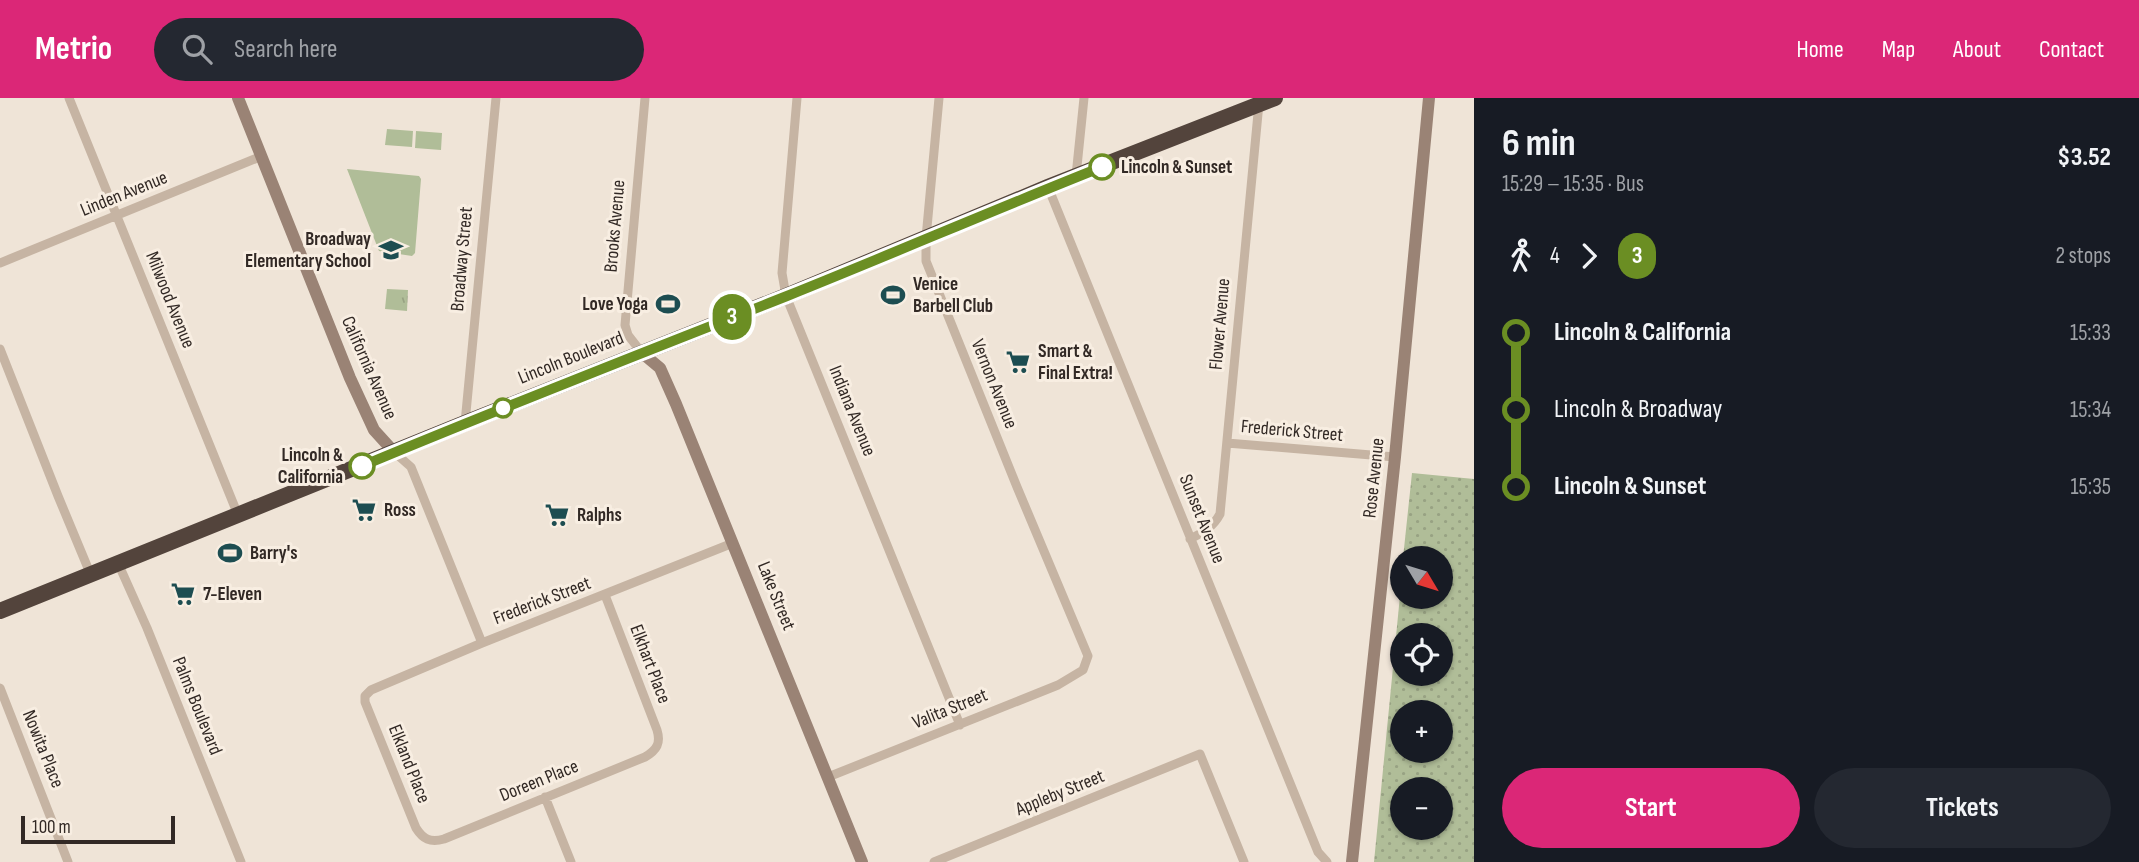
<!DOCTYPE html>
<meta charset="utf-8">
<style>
body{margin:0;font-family:"Sofia Sans Condensed",sans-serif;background:#242831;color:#f1f3f6;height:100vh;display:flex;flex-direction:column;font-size:26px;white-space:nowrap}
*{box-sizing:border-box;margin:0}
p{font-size:23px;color:#9ea1a6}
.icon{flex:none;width:38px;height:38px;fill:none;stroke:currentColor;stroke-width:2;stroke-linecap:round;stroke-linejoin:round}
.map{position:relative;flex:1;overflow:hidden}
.side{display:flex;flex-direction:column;background:#171b24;width:665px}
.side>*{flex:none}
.badge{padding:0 14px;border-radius:23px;font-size:24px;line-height:46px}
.needle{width:46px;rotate:128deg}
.controls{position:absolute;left:1390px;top:448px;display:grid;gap:14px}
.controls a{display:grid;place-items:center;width:63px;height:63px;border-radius:50%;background:#171b24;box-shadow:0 2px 5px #0004;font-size:35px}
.scale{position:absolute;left:21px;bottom:18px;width:154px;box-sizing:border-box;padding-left:7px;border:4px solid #322925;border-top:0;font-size:19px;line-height:24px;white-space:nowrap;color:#322925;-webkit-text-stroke:5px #f8eee2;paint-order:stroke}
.map>.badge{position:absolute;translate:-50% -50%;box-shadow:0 0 0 4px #fff}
.legs{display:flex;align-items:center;gap:10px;height:77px;padding:0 28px;font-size:23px}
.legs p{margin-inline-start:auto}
.summary{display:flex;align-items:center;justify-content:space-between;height:119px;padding:0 28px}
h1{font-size:38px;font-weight:700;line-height:52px}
.cta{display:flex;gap:14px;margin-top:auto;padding:14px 28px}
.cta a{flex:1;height:80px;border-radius:42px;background:#db2777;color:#fff;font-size:28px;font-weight:700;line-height:80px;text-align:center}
.cta a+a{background:#242831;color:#f1f3f6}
ul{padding:0 28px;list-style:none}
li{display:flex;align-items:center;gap:24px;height:77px;font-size:26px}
li i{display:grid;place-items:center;width:10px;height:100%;margin:0 9px;background:currentColor}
li i::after{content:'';width:18px;height:18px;margin:-9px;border:5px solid;border-radius:50%;background:#171b24}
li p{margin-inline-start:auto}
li:first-child i{background:linear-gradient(#0000 50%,currentColor 0)}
li:last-child i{background:linear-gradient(currentColor 50%,#0000 0)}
header{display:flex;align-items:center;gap:42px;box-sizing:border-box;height:98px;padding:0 35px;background:#db2777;color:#fff}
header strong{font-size:33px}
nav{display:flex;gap:38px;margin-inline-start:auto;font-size:24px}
.search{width:490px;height:63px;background:#242831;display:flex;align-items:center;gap:18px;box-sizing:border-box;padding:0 24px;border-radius:38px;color:#9ea1a6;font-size:26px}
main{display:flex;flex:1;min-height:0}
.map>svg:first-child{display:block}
.grass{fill:url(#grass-dots);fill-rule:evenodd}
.park{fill:url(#park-tufts)}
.pitch{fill:#b0bd98}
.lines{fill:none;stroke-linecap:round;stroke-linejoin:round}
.street{stroke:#c6b4a3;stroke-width:9}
.secondary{stroke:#9a8375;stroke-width:12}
.highway{stroke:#53443c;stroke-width:16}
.line-1-casing{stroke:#fff;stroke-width:16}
.line-1{stroke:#6b8e23;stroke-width:10}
.stop-1-dot{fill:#fff;stroke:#6b8e23;stroke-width:3.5}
.labels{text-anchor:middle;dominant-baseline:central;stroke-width:6;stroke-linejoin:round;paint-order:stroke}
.stop-label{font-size:19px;font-weight:bold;fill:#322925;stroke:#f8eee2;text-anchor:start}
.street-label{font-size:19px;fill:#322925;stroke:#f8eee2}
.poi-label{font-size:19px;font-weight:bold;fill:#322925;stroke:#f8eee2;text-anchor:start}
</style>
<header>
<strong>Metrio</strong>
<div class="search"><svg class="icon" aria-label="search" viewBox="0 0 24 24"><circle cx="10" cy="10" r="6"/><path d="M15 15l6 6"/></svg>Search here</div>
<nav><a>Home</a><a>Map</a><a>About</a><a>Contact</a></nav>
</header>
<main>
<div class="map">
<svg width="1474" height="764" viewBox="0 0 1474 764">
<defs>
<pattern id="grass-dots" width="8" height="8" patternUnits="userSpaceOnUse" patternTransform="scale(1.75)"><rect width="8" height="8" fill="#b0bd98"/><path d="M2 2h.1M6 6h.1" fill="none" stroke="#98a283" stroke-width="1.8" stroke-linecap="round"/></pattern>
<pattern id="park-tufts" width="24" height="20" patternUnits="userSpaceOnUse" patternTransform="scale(1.75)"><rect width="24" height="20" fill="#b0bd98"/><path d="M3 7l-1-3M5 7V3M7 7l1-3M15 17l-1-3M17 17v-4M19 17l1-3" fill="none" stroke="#98a283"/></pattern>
</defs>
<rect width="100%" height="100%" fill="#efe4d7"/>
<!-- grass -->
<path class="grass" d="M1412,375l62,6v383h-100l28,-287v22h38v-39h-37zM1402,537h38v39h-38zM1402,614h38v39h-38zM1402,691h38v39h-38z"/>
<!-- park -->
<path class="park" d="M387,191l21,1 -1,21 -22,-2z"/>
<!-- pitch -->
<path class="pitch" d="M387,31l26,2 -1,16 -27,-2z
M416,33l26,2 -1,17 -26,-2z
M347,71l72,7 2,3 -6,74 -3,3 -33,-5z"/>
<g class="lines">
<!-- street -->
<path class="street" d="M69,0l169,417
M797,0l-15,175 4,23 174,429
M1076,78l8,-78
M1048,89l270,665 9,10
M0,165l262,-107
M0,251l58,147 32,77
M642,255l-14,-18 -3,-10 20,-227
M465,325l31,-325
M1227,345l168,14
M394,354l17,15 71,176
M1190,441c14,-7 23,-12 30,-25l39,-411
M118,465l29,65 94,234
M605,497l52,135c4,13 0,20 -12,27l-201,82c-14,4 -21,0 -28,-11l-51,-126v-6l6,-6 111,-47 251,-100
M0,590l68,174
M828,679l230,-92 25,-15 5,-14 -71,-169 -91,-226v-23l13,-140
M545,699l26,65
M934,764l266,-108 44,108"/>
<!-- secondary -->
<path class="secondary" d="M238,0l112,280 24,52 20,22
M642,255l18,15 16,36 186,458
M1352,764l43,-405 34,-359"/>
<!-- highway -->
<path class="highway" d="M0,513l465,-188 321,-127 262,-109 227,-89"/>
</g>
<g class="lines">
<!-- line-1 casing -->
<g class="line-1-casing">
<path id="line-1" d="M362,368c141,-59 283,-114 425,-170 105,-42 209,-87 315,-129"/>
</g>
<!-- line-1 -->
<use href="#line-1" class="line-1"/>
</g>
<!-- icons -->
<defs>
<g id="school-bare" transform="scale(1.89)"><path d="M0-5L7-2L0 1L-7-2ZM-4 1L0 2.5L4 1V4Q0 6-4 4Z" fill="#1d4d51" stroke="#f8eee2" stroke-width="2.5" paint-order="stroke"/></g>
<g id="stadium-bare" transform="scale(1.89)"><path d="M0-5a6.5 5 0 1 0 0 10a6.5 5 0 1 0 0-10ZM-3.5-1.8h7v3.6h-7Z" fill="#1d4d51" stroke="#f8eee2" stroke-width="2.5" paint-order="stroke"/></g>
<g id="supermarket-bare" transform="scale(1.89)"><path d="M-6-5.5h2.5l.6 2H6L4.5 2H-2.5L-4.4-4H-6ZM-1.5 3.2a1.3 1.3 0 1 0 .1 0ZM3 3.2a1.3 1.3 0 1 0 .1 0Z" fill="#1d4d51" stroke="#f8eee2" stroke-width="2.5" paint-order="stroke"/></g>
</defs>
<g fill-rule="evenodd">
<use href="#school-bare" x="391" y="152"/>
<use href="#stadium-bare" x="893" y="197"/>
<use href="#stadium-bare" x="668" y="206"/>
<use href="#supermarket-bare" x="1018" y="264"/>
<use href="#supermarket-bare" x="364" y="412"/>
<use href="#supermarket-bare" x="557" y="417"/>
<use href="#stadium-bare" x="230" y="455"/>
<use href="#supermarket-bare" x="183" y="496"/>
</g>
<!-- markers -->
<g class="stop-1-dot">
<circle cx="1102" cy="69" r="12"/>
<circle cx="503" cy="310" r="9"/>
<circle cx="362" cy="368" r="12"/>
</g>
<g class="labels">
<!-- stop labels -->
<g class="stop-label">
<text x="1121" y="69">Lincoln &amp; Sunset</text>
<text x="343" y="357" text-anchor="end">Lincoln &amp;<tspan x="343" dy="22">California</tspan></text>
</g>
<!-- street labels -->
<g class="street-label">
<text transform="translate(124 96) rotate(-22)">Linden Avenue</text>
<text transform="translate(615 128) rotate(-85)">Brooks Avenue</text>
<text transform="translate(462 161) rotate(-85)">Broadway Street</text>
<text transform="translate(170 202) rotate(68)">Milwood Avenue</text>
<text transform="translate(1220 226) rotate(-85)">Flower Avenue</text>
<text transform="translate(571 260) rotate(-22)">Lincoln Boulevard</text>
<text transform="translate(369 270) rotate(66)">California Avenue</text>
<text transform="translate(994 286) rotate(68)">Vernon Avenue</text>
<text transform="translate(852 313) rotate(68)">Indiana Avenue</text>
<text transform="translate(1292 333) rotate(5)">Frederick Street</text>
<text transform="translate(1374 380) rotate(-84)">Rose Avenue</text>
<text transform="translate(1202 421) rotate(68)">Sunset Avenue</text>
<text transform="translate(776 498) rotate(68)">Lake Street</text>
<text transform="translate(542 503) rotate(-21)">Frederick Street</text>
<text transform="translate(650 566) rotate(69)">Elkhart Place</text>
<text transform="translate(197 608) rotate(68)">Palms Boulevard</text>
<text transform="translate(950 611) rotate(-22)">Valita Street</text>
<text transform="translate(43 651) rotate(68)">Nowita Place</text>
<text transform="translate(409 666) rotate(68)">Elkland Place</text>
<text transform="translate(539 683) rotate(-22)">Doreen Place</text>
<text transform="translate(1060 695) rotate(-22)">Appleby Street</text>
</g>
<!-- poi labels -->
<g class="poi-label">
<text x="371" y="141" text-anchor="end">Broadway<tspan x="371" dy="22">Elementary School</tspan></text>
<text x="913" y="186">Venice<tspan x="913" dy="22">Barbell Club</tspan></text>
<text x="648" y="206" text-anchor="end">Love Yoga</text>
<text x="1038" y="253">Smart &amp;<tspan x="1038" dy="22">Final Extra!</tspan></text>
<text x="384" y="412">Ross</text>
<text x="577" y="417">Ralphs</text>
<text x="250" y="455">Barry's</text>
<text x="203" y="496">7-Eleven</text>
</g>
</g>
</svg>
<div class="controls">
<a><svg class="needle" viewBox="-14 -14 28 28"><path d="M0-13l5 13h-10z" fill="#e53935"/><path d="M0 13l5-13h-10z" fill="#9ea1a6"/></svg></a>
<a><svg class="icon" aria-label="locate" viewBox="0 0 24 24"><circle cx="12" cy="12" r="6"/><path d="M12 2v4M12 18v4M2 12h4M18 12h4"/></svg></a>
<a>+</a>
<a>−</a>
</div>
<div class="scale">100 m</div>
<b class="badge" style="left:732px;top:219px;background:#6b8e23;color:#fff">3</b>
</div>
<section class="side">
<div class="summary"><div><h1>6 min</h1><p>15:29 – 15:35 · Bus</p></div><b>$3.52</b></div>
<div class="legs"><svg class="icon" aria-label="walk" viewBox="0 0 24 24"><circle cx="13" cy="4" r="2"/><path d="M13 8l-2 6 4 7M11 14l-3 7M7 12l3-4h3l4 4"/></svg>4<svg class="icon" aria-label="forward" viewBox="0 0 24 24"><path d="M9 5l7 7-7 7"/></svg><b class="badge" style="background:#6b8e23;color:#fff">3</b><p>2 stops</p></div>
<ul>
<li><i style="color:#6b8e23"></i><b>Lincoln &amp; California</b><p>15:33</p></li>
<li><i style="color:#6b8e23"></i><span>Lincoln &amp; Broadway</span><p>15:34</p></li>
<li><i style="color:#6b8e23"></i><b>Lincoln &amp; Sunset</b><p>15:35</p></li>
</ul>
<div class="cta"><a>Start</a><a>Tickets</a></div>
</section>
</main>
